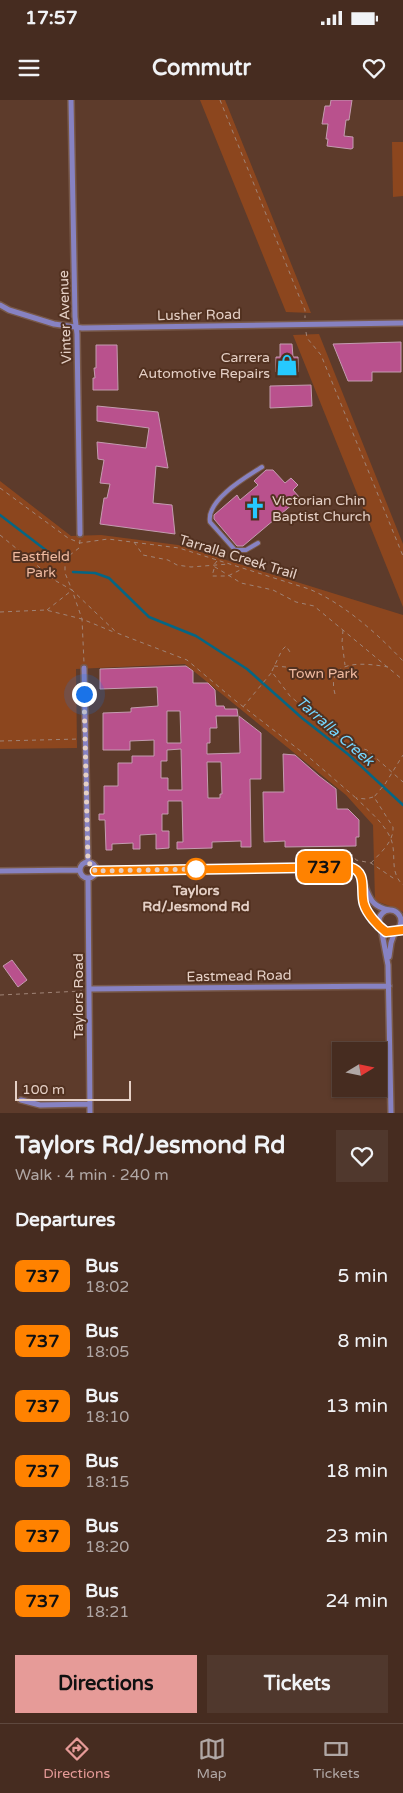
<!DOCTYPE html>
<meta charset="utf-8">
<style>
body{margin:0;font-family:"Varela Round",sans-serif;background:#50382d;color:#f1f3f6;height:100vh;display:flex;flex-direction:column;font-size:19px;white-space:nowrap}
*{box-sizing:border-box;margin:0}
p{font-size:16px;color:#b0a7a5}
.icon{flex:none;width:28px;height:28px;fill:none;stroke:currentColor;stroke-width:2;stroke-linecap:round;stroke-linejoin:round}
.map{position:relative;height:1013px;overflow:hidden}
.panel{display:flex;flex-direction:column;background:#462c20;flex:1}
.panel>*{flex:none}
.badge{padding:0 10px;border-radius:8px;font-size:18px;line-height:32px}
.needle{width:32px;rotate:80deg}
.fabs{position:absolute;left:332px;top:942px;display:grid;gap:10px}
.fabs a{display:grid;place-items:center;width:55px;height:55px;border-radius:0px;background:#462c20;box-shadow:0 1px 4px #0004,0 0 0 1px #5e483e;font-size:25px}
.scale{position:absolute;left:15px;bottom:12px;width:116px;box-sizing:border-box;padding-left:5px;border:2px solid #e5d0c6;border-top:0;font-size:14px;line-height:18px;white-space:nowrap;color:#e5d0c6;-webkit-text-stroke:4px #523120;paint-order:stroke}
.you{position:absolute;width:25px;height:25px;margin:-12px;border:4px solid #fff;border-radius:50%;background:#1a73e8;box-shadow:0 0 0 8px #1a73e833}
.map>.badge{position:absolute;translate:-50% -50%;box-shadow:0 0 0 2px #fff}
h2{padding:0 15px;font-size:19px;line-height:45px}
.round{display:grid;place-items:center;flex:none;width:52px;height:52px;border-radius:0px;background:#50382d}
.overview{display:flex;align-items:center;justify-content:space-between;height:85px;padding:0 15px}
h1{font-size:24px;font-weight:800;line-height:38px}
.primary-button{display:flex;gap:10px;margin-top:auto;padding:10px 15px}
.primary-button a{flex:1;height:58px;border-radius:0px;background:#e69b98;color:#111;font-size:20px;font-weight:800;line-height:58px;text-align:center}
.primary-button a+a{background:#50382d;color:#f1f3f6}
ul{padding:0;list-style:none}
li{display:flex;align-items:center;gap:15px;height:65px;padding:0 15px}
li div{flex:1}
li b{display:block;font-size:19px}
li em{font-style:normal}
li .badge{min-width:55px;font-weight:700;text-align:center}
.status{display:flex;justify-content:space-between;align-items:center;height:35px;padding:0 25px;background:#462c20;direction:ltr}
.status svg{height:14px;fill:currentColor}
header{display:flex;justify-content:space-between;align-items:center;height:65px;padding:0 15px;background:#462c20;font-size:22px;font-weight:800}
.tab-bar{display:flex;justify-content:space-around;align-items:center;height:70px;border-top:1px solid #5e483e;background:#462c20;font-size:14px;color:#b0a7a5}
.tab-bar a{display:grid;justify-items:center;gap:2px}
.tab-bar .active{color:#e69b98}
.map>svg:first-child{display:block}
.green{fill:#8c461e}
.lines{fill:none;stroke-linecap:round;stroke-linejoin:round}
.stream{stroke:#056684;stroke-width:2.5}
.building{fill:#b9518d;stroke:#c49cb0;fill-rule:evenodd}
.lane-casing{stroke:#78594a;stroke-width:6}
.street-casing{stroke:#78594a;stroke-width:8}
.path{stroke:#a08477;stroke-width:1;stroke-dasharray:4 4;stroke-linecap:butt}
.lane{stroke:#8782c2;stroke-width:4}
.street{stroke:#8782c2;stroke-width:5}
.line-casing{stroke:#fff;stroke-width:11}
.line{stroke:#ff8200;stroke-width:8}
.walk{stroke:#e5d0c6;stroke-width:5;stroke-dasharray:0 9}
.stop-dot{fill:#fff;stroke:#ff8200;stroke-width:2.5}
.labels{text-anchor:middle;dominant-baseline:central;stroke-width:4;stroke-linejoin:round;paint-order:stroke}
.street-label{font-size:14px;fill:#e5d0c6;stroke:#523120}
.poi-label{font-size:14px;fill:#e5d0c6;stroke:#523120;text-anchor:end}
.park-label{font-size:14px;fill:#f0baa0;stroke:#523120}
.stop-label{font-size:14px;font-weight:bold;fill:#e5d0c6;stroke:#523120}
.water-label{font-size:15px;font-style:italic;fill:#74d6ff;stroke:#523120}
</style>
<div class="status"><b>17:57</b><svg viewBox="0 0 49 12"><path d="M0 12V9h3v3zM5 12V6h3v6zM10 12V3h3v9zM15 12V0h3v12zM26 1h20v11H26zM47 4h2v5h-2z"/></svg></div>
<header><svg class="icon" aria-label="menu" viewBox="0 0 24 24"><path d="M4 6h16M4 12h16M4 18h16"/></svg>Commutr<svg class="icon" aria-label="heart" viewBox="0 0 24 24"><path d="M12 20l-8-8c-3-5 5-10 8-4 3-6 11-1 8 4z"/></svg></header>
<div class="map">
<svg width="403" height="1013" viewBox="0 0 403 1013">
<rect width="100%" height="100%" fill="#5d3b2b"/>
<!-- green -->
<path class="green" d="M200,0h25l86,213 -25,-1z
M392,42h11v54l-10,1z
M319,234l84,210v63l-110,-272z
M0,381l71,55 30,-1 77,10 225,70v297c-9,-6 -19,-7 -28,-12l-2,-75 -27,-30 -161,-131 -109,5 1,79 -77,1z"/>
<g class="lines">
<!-- stream -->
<path class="stream" d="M0,415l60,46
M73,472l22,1 14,5 40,39 47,19 51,33 55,49 47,37 54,50"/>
</g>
<!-- building -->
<path class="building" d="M331,0h21l-3,20h-3l-2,16 9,1v11l-2,1 -24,-3 1,-7h-2l2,-15h-6l3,-18h5z
M401,242v30h-29v9h-24l-15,-37z
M280,244h12l1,13h5v15h-22v-15h4z
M96,245h21l1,45h-25v-12h2l-1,-10h2z
M311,285l1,21 -42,2v-22z
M97,306l61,6 10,56 -12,-2 -3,37 19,2 3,29 -75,-10 4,-26h3l3,-14 -10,-1 4,-23 -6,-1 -1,-17 49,6 3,-20 -52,-7z
M266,370h7l12,13 6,-5 7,7 -5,5 7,8 -57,48h-6l-23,-27v-4l23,-20 3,5 18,-15 -4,-4z
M186,566l7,5v12h15l7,7 1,16h8l1,3h12l1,7h-22l1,12h-7v15h-3v11l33,-1 -1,-37 22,17v46h-11l1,68h-10v-6l-29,1v6l-35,1v-7h6l-1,-41h-14v13h-6v17h7v17l-13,1v-15l-16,1v14h-7v-6l-21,1v6h-6l-1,-30h-6v-6h5v-28h14v-23h14v-7h22v-16l-24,1v9h-27v-37l28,-1v-4l27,-2 -1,-19 -57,2v-20zM167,611h13l1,32h-14zM181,649l1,41h-14v-12h-7v-17h6v-11zM207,662h14l1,32h-2v4h-12z
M283,654l12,1 24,21 17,13 1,20h11l11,11v17h-3v9l-71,1v-6l-21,1 -1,-50h21z
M12,860l15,20 -9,7 -15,-21z"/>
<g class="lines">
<!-- lane casing -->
<g class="lane-casing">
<path id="lane" d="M258,443l-12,7h-11l-25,-28c-4,-22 36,-45 52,-55"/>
</g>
<!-- street casing -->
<g class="street-casing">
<path id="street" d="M71,0l4,217 2,17 3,200
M0,205l9,5 45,14 28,4 321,-5
M84,568l4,195
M80 770a8 8 0 1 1 16 0a8 8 0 1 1-16 0Z
M0,771l80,-1
M95,771l255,-4c16,4 13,26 24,36 4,4 10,6 15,7
M88,778l2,235
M362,784c1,20 2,26 17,41
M379 821a11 11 0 1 1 22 0a11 11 0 1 1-22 0Z
M381,828l7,37 3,148
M389,857l2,-14 4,-12
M90,889l299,-3
M21,1000l19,5 49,-1"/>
</g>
<!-- path -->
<path class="path" d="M220,0l81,201 4,9v8
M306,232l1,6 14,17 82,201
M0,388l68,50 12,5 28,-4 71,9 130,41c34,14 69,45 94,72
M0,435l56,46 16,9 10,29 2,44
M80,440l-1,8 -9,7 -5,10v8l7,17 45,43 70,27 45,38 79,61 45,39
M134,442l9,13 25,5 9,5 14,2 38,-3
M217,461l-4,5 2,1 26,16 32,7 23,12 18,4 89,74
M214,469l-2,7h16l14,-7
M47,510l24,-19
M0,512l46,-2 36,9 34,14
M343,530l-1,12 3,23
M274,566l12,1
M272,571l10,-21 4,-4 4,6
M335,594c-10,-36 30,-31 53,-27
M243,607l29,-35 18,24 57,48 20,6 36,32
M0,641l79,-2
M373,697l-7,2 -10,-1c11,11 27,24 34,39 8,16 -2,34 13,48
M347,761v-6h6l3,5 15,3 25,17
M371,763c9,-10 23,-21 22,-36l-19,-30 11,-13 18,-29
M0,895l82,-4"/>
<!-- lane -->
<use href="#lane" class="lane"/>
<!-- street -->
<use href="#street" class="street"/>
</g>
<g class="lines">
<!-- line casing -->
<g class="line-casing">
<path id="line" d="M95,771l255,-4c18,5 10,24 14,37 3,10 14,22 22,28l17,-2"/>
</g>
<!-- line -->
<use href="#line" class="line"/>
<!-- walk -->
<path class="walk" d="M84,594l4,169 6,3 1,5 101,-2"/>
</g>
<!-- icons -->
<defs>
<g id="shop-bare" transform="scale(1.725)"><path d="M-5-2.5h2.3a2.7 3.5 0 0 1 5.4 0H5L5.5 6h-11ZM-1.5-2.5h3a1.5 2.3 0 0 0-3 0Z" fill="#26c9fe" stroke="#523120" stroke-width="2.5" paint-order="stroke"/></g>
<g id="church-bare" transform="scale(1.725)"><path d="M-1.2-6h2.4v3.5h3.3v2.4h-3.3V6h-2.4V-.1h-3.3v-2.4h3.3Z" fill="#26c9fe" stroke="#523120" stroke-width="2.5" paint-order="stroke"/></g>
</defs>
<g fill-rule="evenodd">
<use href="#shop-bare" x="287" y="265"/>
<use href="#church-bare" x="255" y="408"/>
</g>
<!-- markers -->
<circle class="stop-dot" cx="196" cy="769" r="10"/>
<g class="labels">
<!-- street labels -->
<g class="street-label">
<text transform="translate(199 215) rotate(-1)">Lusher Road</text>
<text transform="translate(65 217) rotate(-92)">Vinter Avenue</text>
<text transform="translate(238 457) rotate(17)">Tarralla Creek Trail</text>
<text transform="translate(239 876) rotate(-1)">Eastmead Road</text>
<text transform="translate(78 896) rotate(-90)">Taylors Road</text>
</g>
<!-- poi labels -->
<g class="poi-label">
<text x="270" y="257">Carrera<tspan x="270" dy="16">Automotive Repairs</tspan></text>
<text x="272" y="400" text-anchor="start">Victorian Chin<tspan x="272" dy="16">Baptist Church</tspan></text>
</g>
<!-- park labels -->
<g class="park-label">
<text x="41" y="456">Eastfield<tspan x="41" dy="16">Park</tspan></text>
<text x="323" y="573">Town Park</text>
</g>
<!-- stop labels -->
<g class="stop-label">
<text x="196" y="790">Taylors<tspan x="196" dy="16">Rd/Jesmond Rd</tspan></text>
</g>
<!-- water labels -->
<g class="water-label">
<text transform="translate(335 631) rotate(41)">Tarralla Creek</text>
</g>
</g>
</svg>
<div class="fabs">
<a><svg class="needle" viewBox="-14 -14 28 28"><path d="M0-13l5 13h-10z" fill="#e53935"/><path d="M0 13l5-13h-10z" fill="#b0a7a5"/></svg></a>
</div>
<div class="scale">100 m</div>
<div class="you" style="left:84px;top:594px"></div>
<b class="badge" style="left:324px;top:767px;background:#ff8200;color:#111">737</b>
</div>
<section class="panel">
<div class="overview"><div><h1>Taylors Rd/Jesmond Rd</h1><p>Walk · 4 min · 240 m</p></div><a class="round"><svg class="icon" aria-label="heart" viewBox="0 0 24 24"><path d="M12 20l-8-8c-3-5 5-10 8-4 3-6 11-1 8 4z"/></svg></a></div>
<h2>Departures</h2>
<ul>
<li><span class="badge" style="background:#ff8200;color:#111">737</span><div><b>Bus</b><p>18:02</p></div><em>5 min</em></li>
<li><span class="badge" style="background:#ff8200;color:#111">737</span><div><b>Bus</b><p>18:05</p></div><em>8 min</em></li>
<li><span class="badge" style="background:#ff8200;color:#111">737</span><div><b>Bus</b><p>18:10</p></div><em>13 min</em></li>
<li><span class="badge" style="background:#ff8200;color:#111">737</span><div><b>Bus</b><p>18:15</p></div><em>18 min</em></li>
<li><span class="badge" style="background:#ff8200;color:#111">737</span><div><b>Bus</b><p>18:20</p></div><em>23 min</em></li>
<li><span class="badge" style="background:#ff8200;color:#111">737</span><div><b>Bus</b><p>18:21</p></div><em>24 min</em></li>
</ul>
<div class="primary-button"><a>Directions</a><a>Tickets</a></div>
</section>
<nav class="tab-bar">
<a class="active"><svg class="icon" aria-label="directions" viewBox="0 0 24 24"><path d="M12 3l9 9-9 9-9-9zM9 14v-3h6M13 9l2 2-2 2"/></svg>Directions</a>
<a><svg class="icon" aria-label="map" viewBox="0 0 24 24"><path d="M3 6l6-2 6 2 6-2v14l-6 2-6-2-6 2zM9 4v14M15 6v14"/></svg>Map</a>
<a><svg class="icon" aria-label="tickets" viewBox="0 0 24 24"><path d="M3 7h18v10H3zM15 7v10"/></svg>Tickets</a>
</nav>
